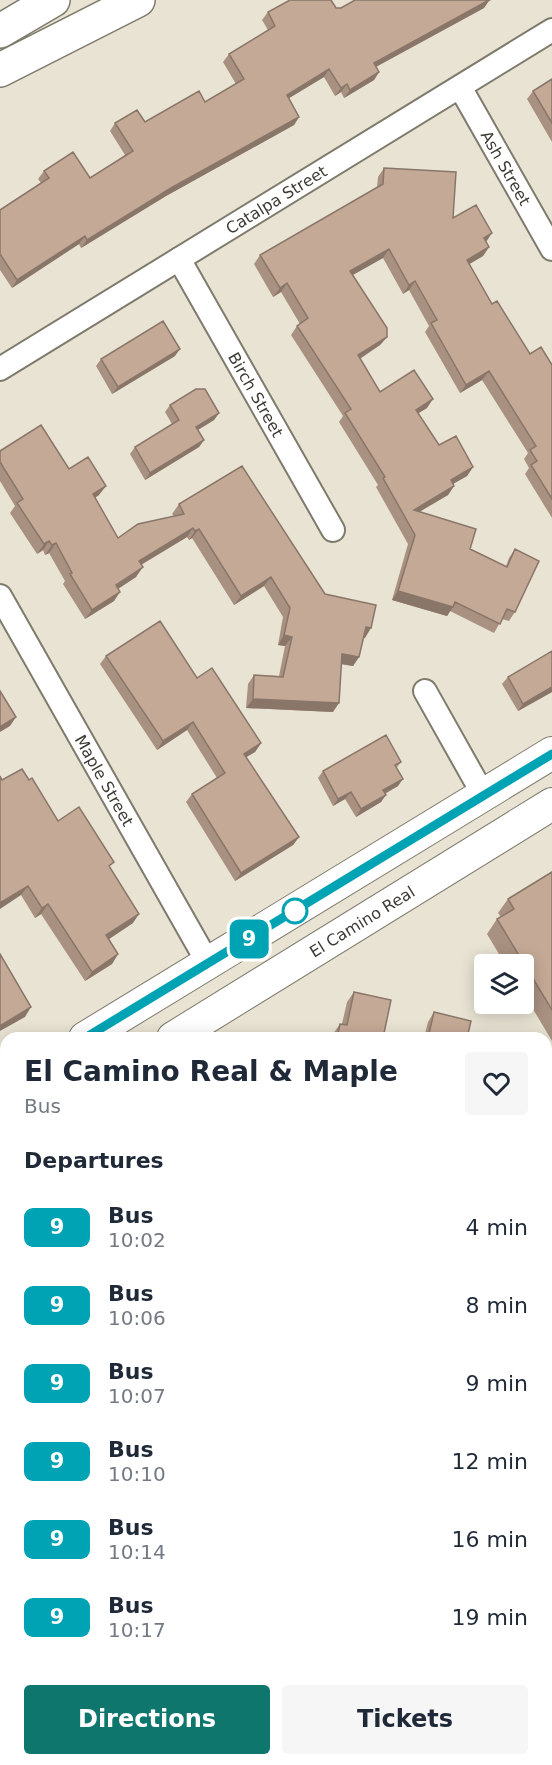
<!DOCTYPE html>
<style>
body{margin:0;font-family:"DejaVu Sans",sans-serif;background:#f6f6f7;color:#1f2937;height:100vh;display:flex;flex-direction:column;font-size:22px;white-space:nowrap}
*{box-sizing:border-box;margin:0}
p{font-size:20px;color:#747a83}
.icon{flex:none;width:33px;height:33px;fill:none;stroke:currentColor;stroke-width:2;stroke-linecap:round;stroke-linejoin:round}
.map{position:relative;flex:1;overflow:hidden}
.details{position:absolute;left:0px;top:1032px;width:552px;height:734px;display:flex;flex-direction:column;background:#fff;border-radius:18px 18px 0 0;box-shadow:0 3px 15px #0003}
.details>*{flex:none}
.badge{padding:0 12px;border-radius:9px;font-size:21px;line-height:39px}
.controls{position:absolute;left:474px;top:954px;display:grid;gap:12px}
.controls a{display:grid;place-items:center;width:60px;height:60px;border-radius:6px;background:#fff;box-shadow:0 3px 15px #0003;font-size:30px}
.map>.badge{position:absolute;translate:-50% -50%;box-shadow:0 0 0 3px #fff}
h2{padding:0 24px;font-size:22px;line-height:54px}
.round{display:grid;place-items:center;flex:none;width:63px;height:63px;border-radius:6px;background:#f6f6f7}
.headline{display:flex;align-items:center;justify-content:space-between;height:102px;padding:0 24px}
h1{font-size:28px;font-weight:700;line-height:45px}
.action{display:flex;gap:12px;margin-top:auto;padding:12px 24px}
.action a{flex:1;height:69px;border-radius:6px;background:#0f766e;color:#fff;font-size:24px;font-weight:700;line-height:69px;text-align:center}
.action a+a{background:#f6f6f7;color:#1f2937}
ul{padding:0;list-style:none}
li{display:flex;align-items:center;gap:18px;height:78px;padding:0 24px}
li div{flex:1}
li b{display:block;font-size:22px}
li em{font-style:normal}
li .badge{min-width:66px;font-weight:700;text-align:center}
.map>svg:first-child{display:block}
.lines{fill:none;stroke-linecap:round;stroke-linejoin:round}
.street-casing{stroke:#7e7a6c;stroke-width:26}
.secondary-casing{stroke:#7e7a6c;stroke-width:34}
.highway-casing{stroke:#7e7a6c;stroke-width:36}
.street{stroke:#fff;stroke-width:22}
.secondary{stroke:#fff;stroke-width:32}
.highway{stroke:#fff;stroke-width:33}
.wall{fill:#a99181}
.shaded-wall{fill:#897669}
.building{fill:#c4a996;stroke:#897669;stroke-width:1.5}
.line-casing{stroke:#fff;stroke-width:14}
.line{stroke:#00a3b4;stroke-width:9}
.stop-dot{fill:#fff;stroke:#00a3b4;stroke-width:3}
.labels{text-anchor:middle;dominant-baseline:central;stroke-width:4.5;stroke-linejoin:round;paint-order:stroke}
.street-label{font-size:16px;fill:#3d3b34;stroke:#fff}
</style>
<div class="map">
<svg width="552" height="1765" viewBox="0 0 552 1765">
<rect width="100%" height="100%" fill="#e8e3d3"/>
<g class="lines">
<!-- street casing -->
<g class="street-casing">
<g id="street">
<path id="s1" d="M460,87l92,162"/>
<path id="s2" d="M179,259l154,271"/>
<path id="s3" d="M0,369l552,-339"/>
<path id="s4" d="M0,596l208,367"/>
<path d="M425,691l59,105"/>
<path d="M464,1760l3,5"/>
</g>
</g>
<!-- secondary casing -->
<g class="secondary-casing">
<g id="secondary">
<path d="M85,1038l467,-285"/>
<path id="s5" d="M173,1038l379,-234"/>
<path d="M0,1091l6,-4"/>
<path d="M0,1144l6,-3"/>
</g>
</g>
<!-- highway casing -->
<g class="highway-casing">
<path id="highway" d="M0,31l53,-31
M0,70l138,-70"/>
</g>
<!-- street -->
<use href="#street" class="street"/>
<!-- secondary -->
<use href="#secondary" class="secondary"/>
<!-- highway -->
<use href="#highway" class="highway"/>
</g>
<!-- wall -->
<path class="wall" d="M488,2l-4,6 -108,59 3,5 -5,8 -30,18 -3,-6 -6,4 -11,-19 -35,21 10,19 -5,8 -128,71 -85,52 -2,-4 -67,44 -12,-18v-60l41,-27 -3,-4 6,-8 46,7 35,-23 -15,-24 5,-8 30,-1 60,-20 31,-18 -13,-22 6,-8 39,-24 -6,-10 6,-8 68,-4z
M552,79v63l-25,-43 6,-8z
M384,168l102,74 3,5 -6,9 -14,8 23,40 38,50 22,11v153l-27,-44 4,-6 -5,-9 4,-6 -46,-73 -22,13 -35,-61 4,-6 -20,-36 -6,4 -20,-36 -31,17 35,62 -7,8 -20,14 20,33 47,16 -9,5 21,32 34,22 -6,9 -14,8 1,2 -6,9 -29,17 51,37 36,17 3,-8 6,-9v63l-6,9 -7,-2 -8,14 -44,-22 -3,5 -55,-16 16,-56 -32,-57 2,-2 -39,-63 4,-6 -52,-81 6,-9 3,-2 -19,-32 -8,5 -19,-33 6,-9 117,-67 1,-11z
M175,356l-63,38 -16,-28 5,-7z
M170,405l49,8 -5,7 -16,10 6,10 -5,7 -54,33 -15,-26 5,-7 37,-23 -7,-12z
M0,451l69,18 30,26 -4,3 23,40 56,-22 -2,-2 7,-10 146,90 40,44 -1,-1 -5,20 -6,9 -12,-2 -8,48 -87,-4 2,-24 6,-9 25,1 6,-30 -7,-1 5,-28 -19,-31 -30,19 -42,-67 -3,2 -2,-3 -46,28 -5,12 -18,12 -4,12 -29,18 -22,-35 2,-3 -16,-28 -4,2 -2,-5 -6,4 -27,-41 5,-7 -15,-25z
M552,651v41l-34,19 -16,-27 6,-7z
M106,656l91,22 64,65 -6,9 -9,5 53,80 -6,8 -58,36 -49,-79 6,-8 25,-16 -30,-48 -30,20 -57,-86z
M401,762l-4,5 1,19 -13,8 -4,8 -25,15 -11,-18 -12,7 -15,-28 5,-7z
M2,780h27l29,41 52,47 23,55 -24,16 9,15 -6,10 -27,17 -44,-67 -6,4 -14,-23z
M552,872v169l-28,-47v-30h-19l-18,-30 10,-15 4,-2 -3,-4 10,-14z
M354,992l29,46h-51l1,-4 7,-10h2l5,-22z
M434,1012l33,26h-43l4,-16z"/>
<!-- shaded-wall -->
<path class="shaded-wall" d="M486,0h5l-3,2 -4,6 -116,63 6,-8z
M329,69l-5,8 -43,26 6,-8z
M379,72l-5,8 -30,18 6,-8z
M347,84l-6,8 -6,4 6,-8z
M299,117l-5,8 -128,71 -85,52 6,-8 84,-52z
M492,233l-6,9 -2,-4z
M85,236l-6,8 -67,44 5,-8z
M489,247l-6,9 -22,13 6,-9z
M389,249l-6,9 -39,22 6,-9z
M415,281l-6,9 -6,4 6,-9z
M287,283l-6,9 -8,5 7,-9z
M387,337l-7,8 -29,19 7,-9z
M180,349l-5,7 -63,38 6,-7z
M489,371l-7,9 -22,13 6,-8z
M433,399l-6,9 -18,11 7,-9z
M219,413l-5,7 -23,14 5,-7z
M204,440l-5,7 -54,33 5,-7z
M473,467l-6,9 -23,13 7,-9z
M106,486l-7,9 -13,8 7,-9z
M454,486l-6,9 -41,24 7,-9z
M193,528l-6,9 -55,33 7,-9z
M199,529l-7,9 -3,2 6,-9z
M49,541l-6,9 -6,4 7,-10z
M56,543l-7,10 -4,2 7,-10z
M143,567l-7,10 -26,17 6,-9z
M271,577l-7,9 -30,19 7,-9z
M398,591l55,16 -6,9 -55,-16z
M120,592l-6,9 -29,18 7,-9z
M366,627l5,1 -6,10 -6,-1z
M284,635l8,2 -7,9 -7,-1z
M342,654l17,3 -6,9 -18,-3z
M552,687v5l-34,19 5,-7z
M253,699l86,4 -6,9 -87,-4z
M16,717l-6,9 -10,6v-5z
M193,722l-6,8 -30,20 6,-9z
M261,743l-6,9 -17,10 6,-8z
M403,779l-5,7 -20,11 5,-7z
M351,792l-6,7 -12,7 5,-7z
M386,795l-5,7 -25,15 5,-8z
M299,837l-6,8 -58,36 6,-8z
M28,886l-7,9 -21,14v-6z
M48,904l-7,10 -6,4 7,-10z
M139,914l-6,9 -33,22 6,-10z
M118,954l-6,10 -27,17 7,-9z
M31,1007l-6,10 -25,14v-5z
M552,1509v4l-6,4v-4z
M552,1674v5l-6,4v-5z"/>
<!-- building -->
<path class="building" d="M290,0h41l5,8h5l14,-8h134l-115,63 5,9 -29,18 -3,-6 -6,4 -12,-19 -42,26 12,22 -128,71 -84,52 -2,-4 -68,44 -17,-26v-44l49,-32 -5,-7 29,-19 17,26 43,-27 -18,-28 22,-13 8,12 54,-31 6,11 39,-23 -15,-25 46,-28 -7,-14z
M552,79v44l-19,-32z
M384,168l72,4 -3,46 23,-13 16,28 -8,5 5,9 -22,13 25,44 5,-3 33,53 11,-7 11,18v134l-21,-34 6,-4 -7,-11 6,-4 -47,-75 -23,14 -35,-62 6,-3 -22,-39 -6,4 -20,-36 -39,22 37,57v9l-29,18 22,37 34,-22 19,29 -17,11 23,35 17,-9 17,31 -22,13 3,6 -40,24 62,19 -6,20 37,18 8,-18 24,12 -24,51 -8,-3 -7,15 -45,-22 -2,5 -55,-16 17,-56 -32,-57 2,-1 -40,-64 6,-4 -54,-83 11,-8 -21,-35 -7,5 -20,-33 123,-71z
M163,321l17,28 -62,38 -17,-28z
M196,389h9l14,24 -23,14 8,13 -54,33 -15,-26 44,-27 -9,-15z
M41,425l28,44 19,-12 18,29 -13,8 25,44 20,-14 46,-10 -5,-10 63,-38 83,128 51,11 -5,23 -5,-1 -7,30 -17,-3 -3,49 -86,-4 1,-24 29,2 9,-40 -8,-2 6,-27 -19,-31 -30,19 -42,-67 -4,2 -2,-3 -54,33 4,6 -27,18 4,7 -28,18 -22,-36 2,-1 -16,-30 -4,2 -3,-4 -5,3 -27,-41 6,-4 -23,-37v-11z
M160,621l37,57 15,-10 49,75 -17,11 55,83 -58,36 -49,-79 33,-21 -32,-51 -30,19 -57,-85z
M552,651v36l-29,17 -15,-27z
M0,691l16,26 -16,10z
M386,735l15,27 -6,3 8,14 -20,11 3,5 -25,14 -10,-17 -13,7 -15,-28z
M22,769l7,11 3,-2 26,43 21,-14 35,55 -5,4 30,48 -33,21 12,19 -26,18 -44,-68 -6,4 -14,-22 -28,17v-127l2,4z
M552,872v138l-55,-91 17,-10 -6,-10z
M0,954l31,53 -31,19z
M354,992l37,8 -8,38h-46l3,-14 7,1z
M434,1012l37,9 -4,17h-39z
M552,1295v106h-1l1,2v106l-6,4v-214z
M552,1570v104l-6,4v-104z"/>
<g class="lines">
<!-- line casing -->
<g class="line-casing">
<path id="line" d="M85,1038l467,-284"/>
</g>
<!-- line -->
<use href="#line" class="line"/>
</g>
<!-- markers -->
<circle class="stop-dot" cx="295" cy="911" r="12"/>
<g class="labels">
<!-- street labels -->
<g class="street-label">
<text stroke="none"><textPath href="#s1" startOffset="93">Ash Street</textPath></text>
<text stroke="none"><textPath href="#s3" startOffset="324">Catalpa Street</textPath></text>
<text stroke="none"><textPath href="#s2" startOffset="156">Birch Street</textPath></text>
<text stroke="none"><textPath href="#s4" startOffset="212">Maple Street</textPath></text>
<text stroke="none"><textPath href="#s5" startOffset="222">El Camino Real</textPath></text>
</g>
</g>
</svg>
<div class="controls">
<a><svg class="icon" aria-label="layers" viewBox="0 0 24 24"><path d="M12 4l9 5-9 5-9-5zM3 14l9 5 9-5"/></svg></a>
</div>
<b class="badge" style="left:249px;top:939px;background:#00a3b4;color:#fff">9</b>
<section class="details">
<div class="headline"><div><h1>El Camino Real &amp; Maple</h1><p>Bus</p></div><a class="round"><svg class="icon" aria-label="heart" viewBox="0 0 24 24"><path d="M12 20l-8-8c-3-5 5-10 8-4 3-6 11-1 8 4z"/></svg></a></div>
<h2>Departures</h2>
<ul>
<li><span class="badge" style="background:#00a3b4;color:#fff">9</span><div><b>Bus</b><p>10:02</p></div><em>4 min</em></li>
<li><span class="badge" style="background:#00a3b4;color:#fff">9</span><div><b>Bus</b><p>10:06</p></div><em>8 min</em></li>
<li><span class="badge" style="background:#00a3b4;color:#fff">9</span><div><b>Bus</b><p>10:07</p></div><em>9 min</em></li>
<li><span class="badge" style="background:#00a3b4;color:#fff">9</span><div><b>Bus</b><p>10:10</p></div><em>12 min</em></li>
<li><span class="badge" style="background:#00a3b4;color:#fff">9</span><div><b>Bus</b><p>10:14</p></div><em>16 min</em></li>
<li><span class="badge" style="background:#00a3b4;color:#fff">9</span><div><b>Bus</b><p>10:17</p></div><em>19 min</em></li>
</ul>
<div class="action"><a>Directions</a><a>Tickets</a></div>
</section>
</div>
